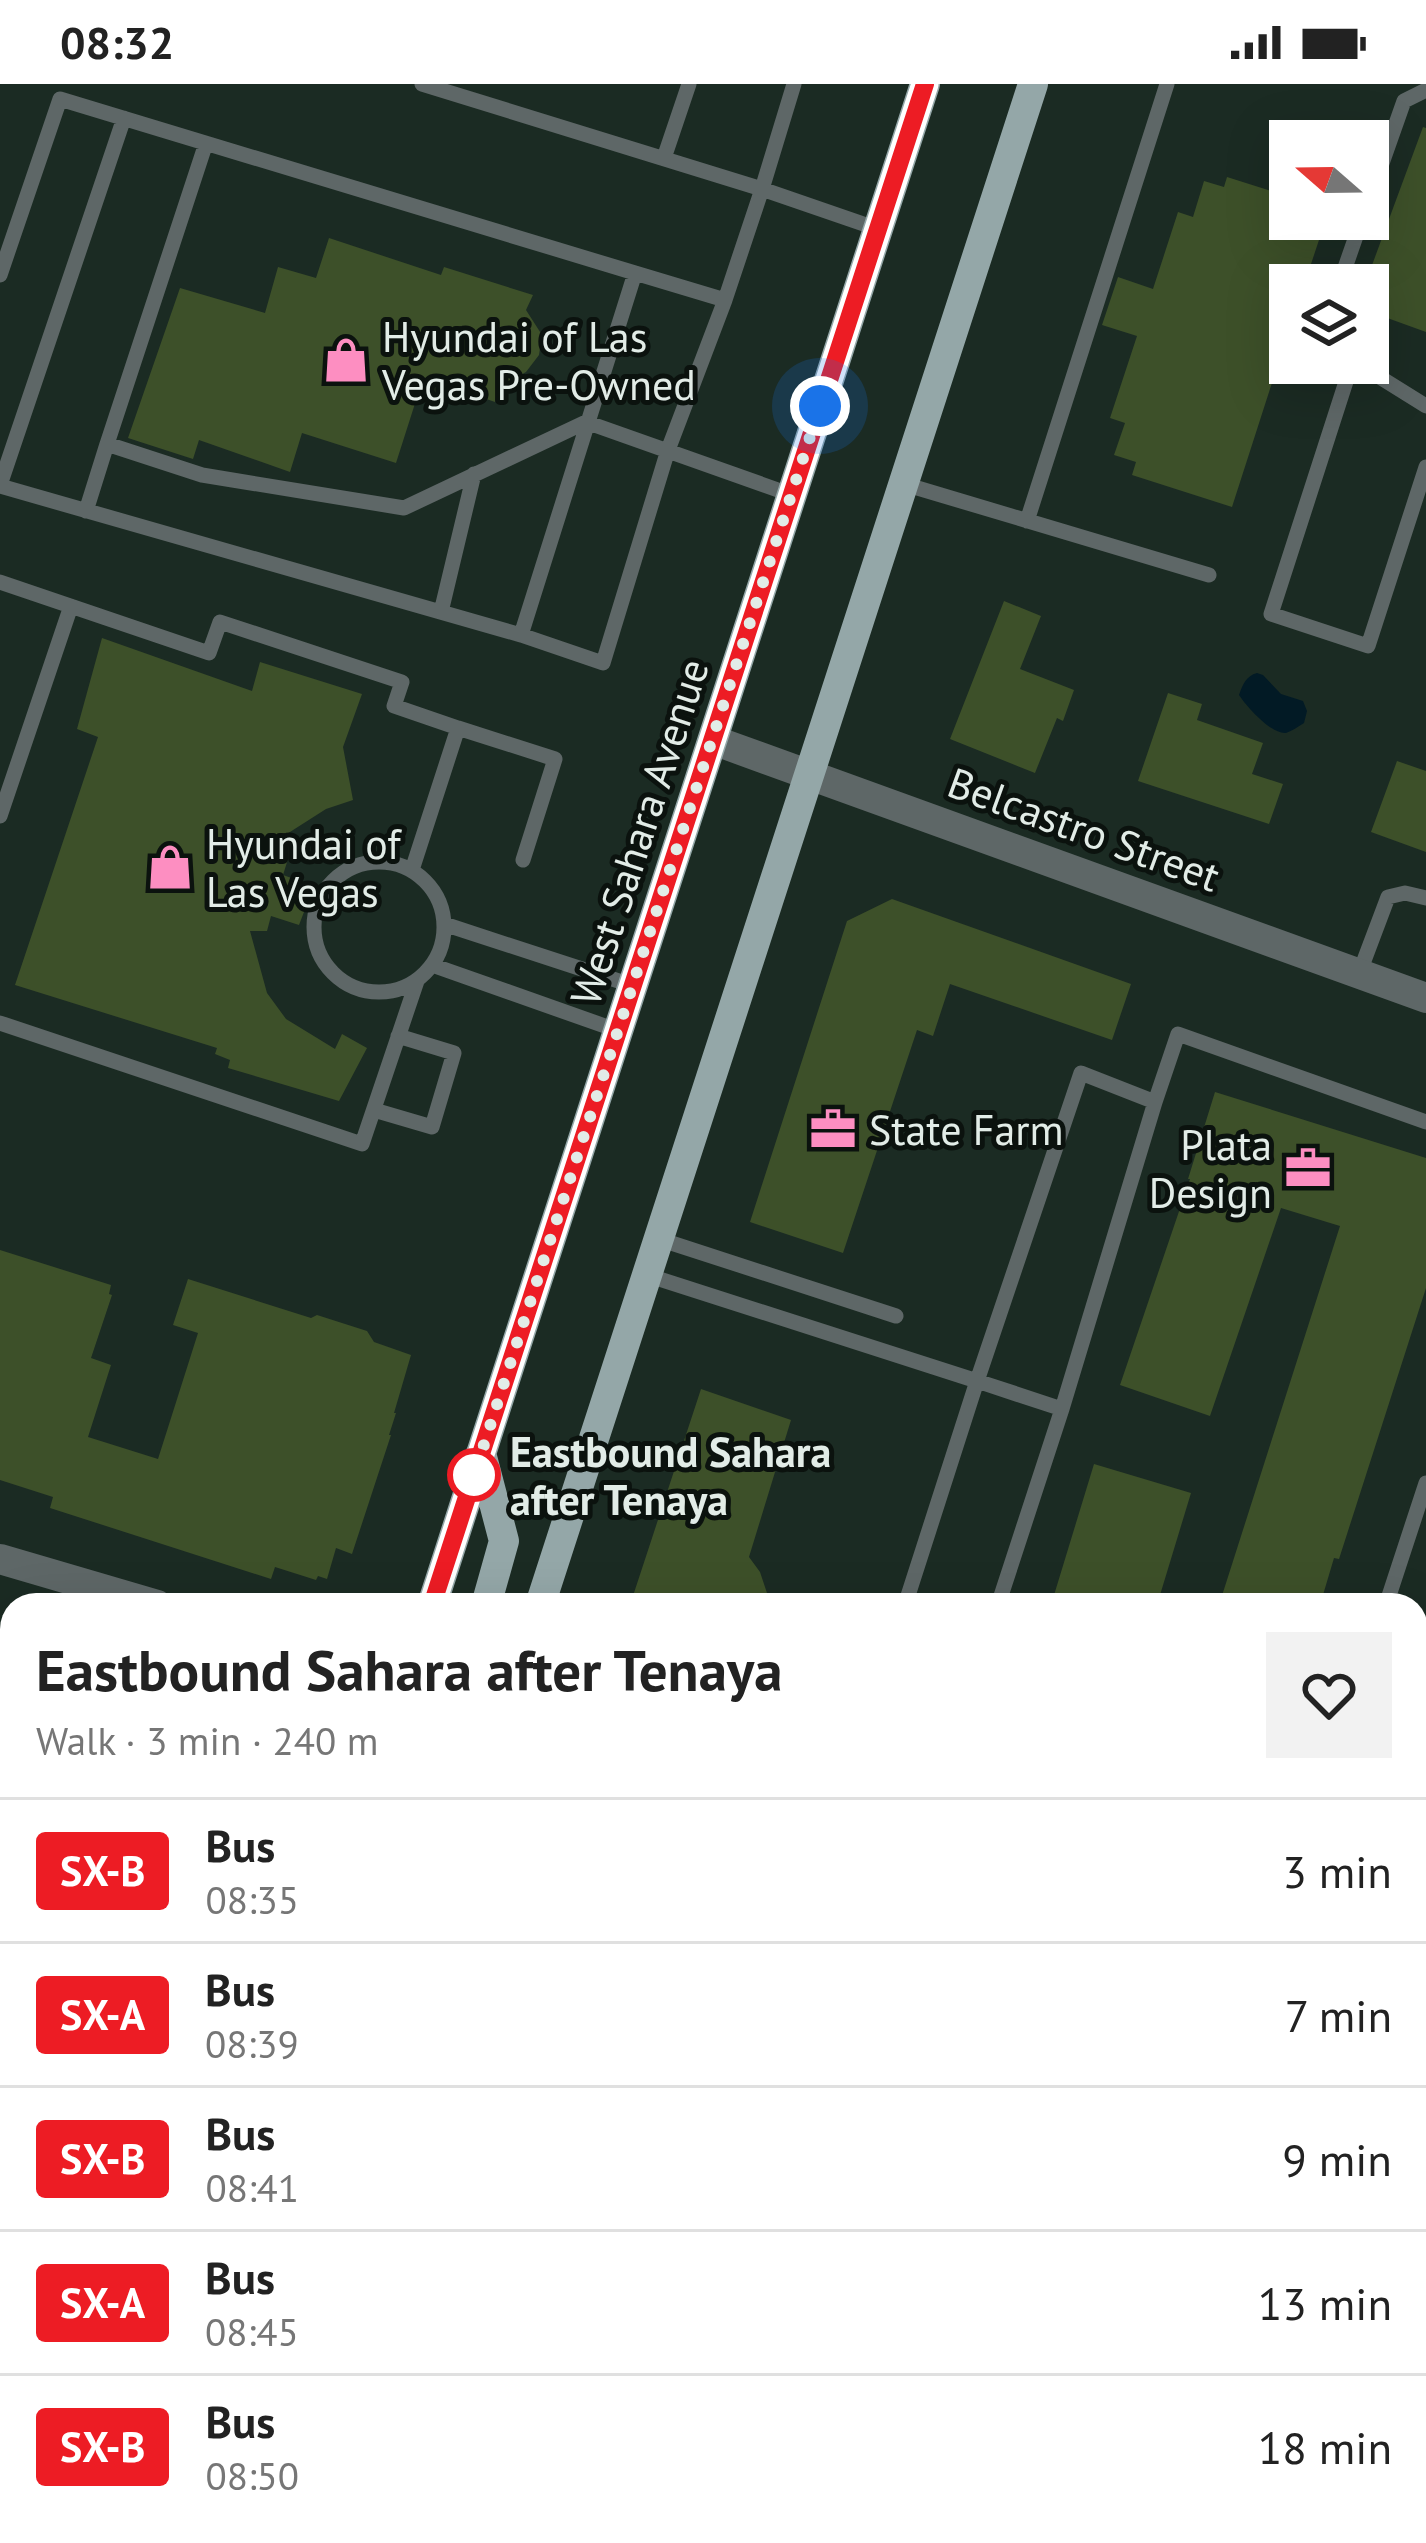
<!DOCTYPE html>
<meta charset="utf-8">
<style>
body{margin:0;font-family:"PT Sans",sans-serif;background:#f2f2f2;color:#222;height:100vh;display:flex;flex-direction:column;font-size:45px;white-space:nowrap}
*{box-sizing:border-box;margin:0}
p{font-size:39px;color:#767676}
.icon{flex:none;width:66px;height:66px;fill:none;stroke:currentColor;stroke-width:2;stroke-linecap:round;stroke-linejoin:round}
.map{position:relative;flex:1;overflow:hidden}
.details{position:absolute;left:0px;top:1509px;width:1428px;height:951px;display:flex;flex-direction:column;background:#fff;border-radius:36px 36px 0 0;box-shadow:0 12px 48px #0002}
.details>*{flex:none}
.badge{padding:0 24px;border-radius:9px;font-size:42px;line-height:78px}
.needle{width:78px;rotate:290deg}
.controls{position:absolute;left:1269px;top:36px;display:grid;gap:24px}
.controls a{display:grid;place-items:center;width:120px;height:120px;border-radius:0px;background:#fff;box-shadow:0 12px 48px #0002;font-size:60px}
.you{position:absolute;width:60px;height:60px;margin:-30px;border:9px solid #fff;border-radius:50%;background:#1a73e8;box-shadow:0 0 0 18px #1a73e833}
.map>.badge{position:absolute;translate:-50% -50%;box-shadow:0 0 0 6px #fff}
.round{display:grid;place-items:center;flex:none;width:126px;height:126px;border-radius:0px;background:#f2f2f2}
.head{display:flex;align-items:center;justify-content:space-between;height:204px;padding:0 36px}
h1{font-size:57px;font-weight:700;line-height:90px}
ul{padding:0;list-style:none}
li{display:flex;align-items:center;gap:36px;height:144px;padding:0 36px;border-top:3px solid #e0e0e0}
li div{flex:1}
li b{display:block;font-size:45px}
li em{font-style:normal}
li .badge{min-width:132px;font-weight:700;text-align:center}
.status{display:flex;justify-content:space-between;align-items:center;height:84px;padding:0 60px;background:#fff;direction:ltr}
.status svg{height:33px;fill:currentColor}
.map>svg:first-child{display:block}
.water{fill:#021a25}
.building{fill:#3d5029}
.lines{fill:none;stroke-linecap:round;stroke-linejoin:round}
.service{stroke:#5e6767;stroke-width:15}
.minor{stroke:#5e6767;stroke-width:30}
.tertiary{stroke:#5e6767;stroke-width:30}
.primary{stroke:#94a7a8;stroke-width:30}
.line-casing{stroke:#fff;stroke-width:27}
.line{stroke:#ed1c24;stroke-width:18}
.walk{stroke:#e2ece7;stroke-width:12;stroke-dasharray:0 21.6}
.stop-dot{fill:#fff;stroke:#ed1c24;stroke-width:6}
.labels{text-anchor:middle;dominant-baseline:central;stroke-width:10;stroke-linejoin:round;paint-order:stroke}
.poi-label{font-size:42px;fill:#e2ece7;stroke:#0b120e;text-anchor:start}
.street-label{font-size:42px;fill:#e2ece7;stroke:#0b120e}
.stop-label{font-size:42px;font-weight:bold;fill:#e2ece7;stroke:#0b120e;text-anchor:start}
</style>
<div class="status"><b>08:32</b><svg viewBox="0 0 49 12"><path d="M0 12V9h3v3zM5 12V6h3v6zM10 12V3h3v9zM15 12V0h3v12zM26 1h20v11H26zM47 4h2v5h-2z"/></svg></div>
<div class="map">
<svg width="1426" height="2459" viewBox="0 0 1426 2459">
<rect width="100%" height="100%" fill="#1b2b23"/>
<!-- water -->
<path class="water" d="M1257,589l6,2 18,19 22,7 4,10 -3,12c-3,2 -14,9 -18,10 -14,2 -40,-27 -47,-38 4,-11 7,-19 18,-22z"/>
<!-- building -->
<path class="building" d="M1423,43l3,1v204l-58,-21v-35z
M1227,93l63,20v22h36l-22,66h-14v42l-58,180 -100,-32 4,-13 -22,-7 11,-32 -15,-5 27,-82 -35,-11 16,-48 35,12 25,-77 15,5 11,-36 20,6z
M329,154l112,37 3,-8 89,28 -7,15 16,25 -3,20 -13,17 -28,16 -3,14 -49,-17 -5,14 -22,-8 -23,72 -94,-30 -12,39 -91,-32 -6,19 -65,-21 52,-150 85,25 13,-46 38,11z
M1004,517l37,15 -21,53 54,21 -11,31 -6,-3 -22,55 -85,-34z
M102,554l150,53 8,-29 102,32 -19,53 10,53 -27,9 -58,37 20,13 -5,16 31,11 -15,39 -28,-9 -4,15h-17l17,62 19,26 49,30 7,-15 25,14 -28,53 -111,-33 2,-8 -15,-6 2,-6 -202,-63 83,-248 -21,-8z
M1168,609l34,11 -5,16 66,23 -11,31 31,10 -14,40 -131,-43z
M1397,677l29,10v81l-55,-20z
M892,815l239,85 -19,56 -162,-56 -17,52 -16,-6 -74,223 -93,-31 97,-301z
M1215,1008l211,66v130l-87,271 -5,-1 -14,47h-101l121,-379 -59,-18 -71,208 -90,-31 70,-206h-2z
M0,1166l111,35 -2,9 3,1 -21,63 20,7 -23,72 70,22 40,-126 -25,-8 15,-46 123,39 6,-3 50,16 7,11 37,13 -17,58h2l-7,22h2l-39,119 -16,-6 -9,31 -9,-3 -2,4 -41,-13 -4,12 -221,-71 3,-11 -53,-17z
M701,1305l90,31 -42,137 11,15 11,33h-141z
M1094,1380l97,29 -34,112h-106z"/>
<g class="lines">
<!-- service -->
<path class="service" d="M422,0l340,105 32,-105
M206,59l-99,301 95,31 202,33 182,-86 206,73
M664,74l25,-74
M1368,119l36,-102 22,-11
M0,191l60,-176 575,174 -114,362 -521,-149
M1339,201l23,-66
M725,216l37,-111 116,40
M1352,279l-81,251 97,32 58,-179
M1357,279l69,43
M904,400l305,91
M0,401l124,-367
M86,427l21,-67
M1027,437l140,-437
M0,498l209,71 11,-31 182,60 -8,24 64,22
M441,528l33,-138
M521,551l82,28 65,-213 57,-150 -90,-27
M0,732l71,-210
M314 843a65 65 0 1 1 130 0a65 65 0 1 1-130 0Z
M412,786l46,-142 97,31 -32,101
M444,840l190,62
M432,881l187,66
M1359,890l29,-77 17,-4 21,5
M0,939l362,121 55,-163
M374,1026l58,17 22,-74 -56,-17
M659,1155l237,77
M647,1191l330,106 -72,224
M1062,1325l-85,-28 104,-308 74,29 23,-68 248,88
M998,1521l64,-196 93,-307
M1386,1521l40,-122
M0,1695l12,12
M0,2189l12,-2
M1389,2448l31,11
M444,2459l4,-11
M537,2459l4,-11"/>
<!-- minor -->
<path class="minor" d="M713,656l713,258
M1416,1836l10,-30
M1214,2459l4,-11"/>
<!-- tertiary -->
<path class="tertiary" d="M0,1475l157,46
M1416,1958l10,4"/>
<!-- primary -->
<path class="primary" d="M481,1369l23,88 -18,64
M432,1521l493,-1521
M540,1521l493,-1521
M126,2459l4,-11
M235,2459l4,-11"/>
</g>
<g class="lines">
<!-- line casing -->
<g class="line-casing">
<path id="line" d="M432,1521l493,-1521"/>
</g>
<!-- line -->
<use href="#line" class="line"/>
<!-- walk -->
<path class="walk" d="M474,1391l-5,16 351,-1085"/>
</g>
<!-- icons -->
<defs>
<g id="shop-bare" transform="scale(3.6)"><path d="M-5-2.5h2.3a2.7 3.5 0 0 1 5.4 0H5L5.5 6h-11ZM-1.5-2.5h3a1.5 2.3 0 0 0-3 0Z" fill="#fd8ec1" stroke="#0b120e" stroke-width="2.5" paint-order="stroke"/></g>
<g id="office-bare" transform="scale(3.6)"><path d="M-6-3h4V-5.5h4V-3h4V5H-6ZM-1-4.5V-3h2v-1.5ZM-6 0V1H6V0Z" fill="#fd8ec1" stroke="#0b120e" stroke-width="2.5" paint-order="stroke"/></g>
</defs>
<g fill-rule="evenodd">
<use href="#shop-bare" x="346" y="276"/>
<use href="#shop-bare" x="170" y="783"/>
<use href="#office-bare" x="833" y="1045"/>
<use href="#office-bare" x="1308" y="1084"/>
</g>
<!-- markers -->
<circle class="stop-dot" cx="474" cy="1391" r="24"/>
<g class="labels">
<!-- poi labels -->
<g class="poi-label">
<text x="382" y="252">Hyundai of Las<tspan x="382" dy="48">Vegas Pre-Owned</tspan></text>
<text x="206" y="759">Hyundai of<tspan x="206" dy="48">Las Vegas</tspan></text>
<text x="869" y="1045">State Farm</text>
<text x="1272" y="1060" text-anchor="end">Plata<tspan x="1272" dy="48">Design</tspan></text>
</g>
<!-- street labels -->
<g class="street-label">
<text transform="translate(1084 745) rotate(20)">Belcastro Street</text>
<text transform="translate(639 748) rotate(-72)">West Sahara Avenue</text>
</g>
<!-- stop labels -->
<g class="stop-label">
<text x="510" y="1367">Eastbound Sahara<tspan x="510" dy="48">after Tenaya</tspan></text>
</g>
</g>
</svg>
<div class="controls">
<a><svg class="needle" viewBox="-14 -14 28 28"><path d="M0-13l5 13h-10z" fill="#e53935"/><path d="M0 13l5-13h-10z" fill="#767676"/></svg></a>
<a><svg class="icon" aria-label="layers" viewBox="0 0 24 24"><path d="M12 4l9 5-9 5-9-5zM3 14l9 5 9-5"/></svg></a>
</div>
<div class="you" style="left:820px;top:322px"></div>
<section class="details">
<div class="head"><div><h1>Eastbound Sahara after Tenaya</h1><p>Walk · 3 min · 240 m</p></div><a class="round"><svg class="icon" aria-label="heart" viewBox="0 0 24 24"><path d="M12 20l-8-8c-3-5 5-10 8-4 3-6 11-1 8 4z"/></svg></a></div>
<ul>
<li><span class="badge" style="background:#ed1c24;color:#fff">SX-B</span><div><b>Bus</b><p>08:35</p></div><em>3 min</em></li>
<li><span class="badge" style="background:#ed1c24;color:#fff">SX-A</span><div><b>Bus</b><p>08:39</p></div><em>7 min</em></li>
<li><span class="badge" style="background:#ed1c24;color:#fff">SX-B</span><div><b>Bus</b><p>08:41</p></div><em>9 min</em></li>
<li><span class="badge" style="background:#ed1c24;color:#fff">SX-A</span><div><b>Bus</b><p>08:45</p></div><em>13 min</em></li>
<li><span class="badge" style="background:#ed1c24;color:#fff">SX-B</span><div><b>Bus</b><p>08:50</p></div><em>18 min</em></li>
</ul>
</section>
</div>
